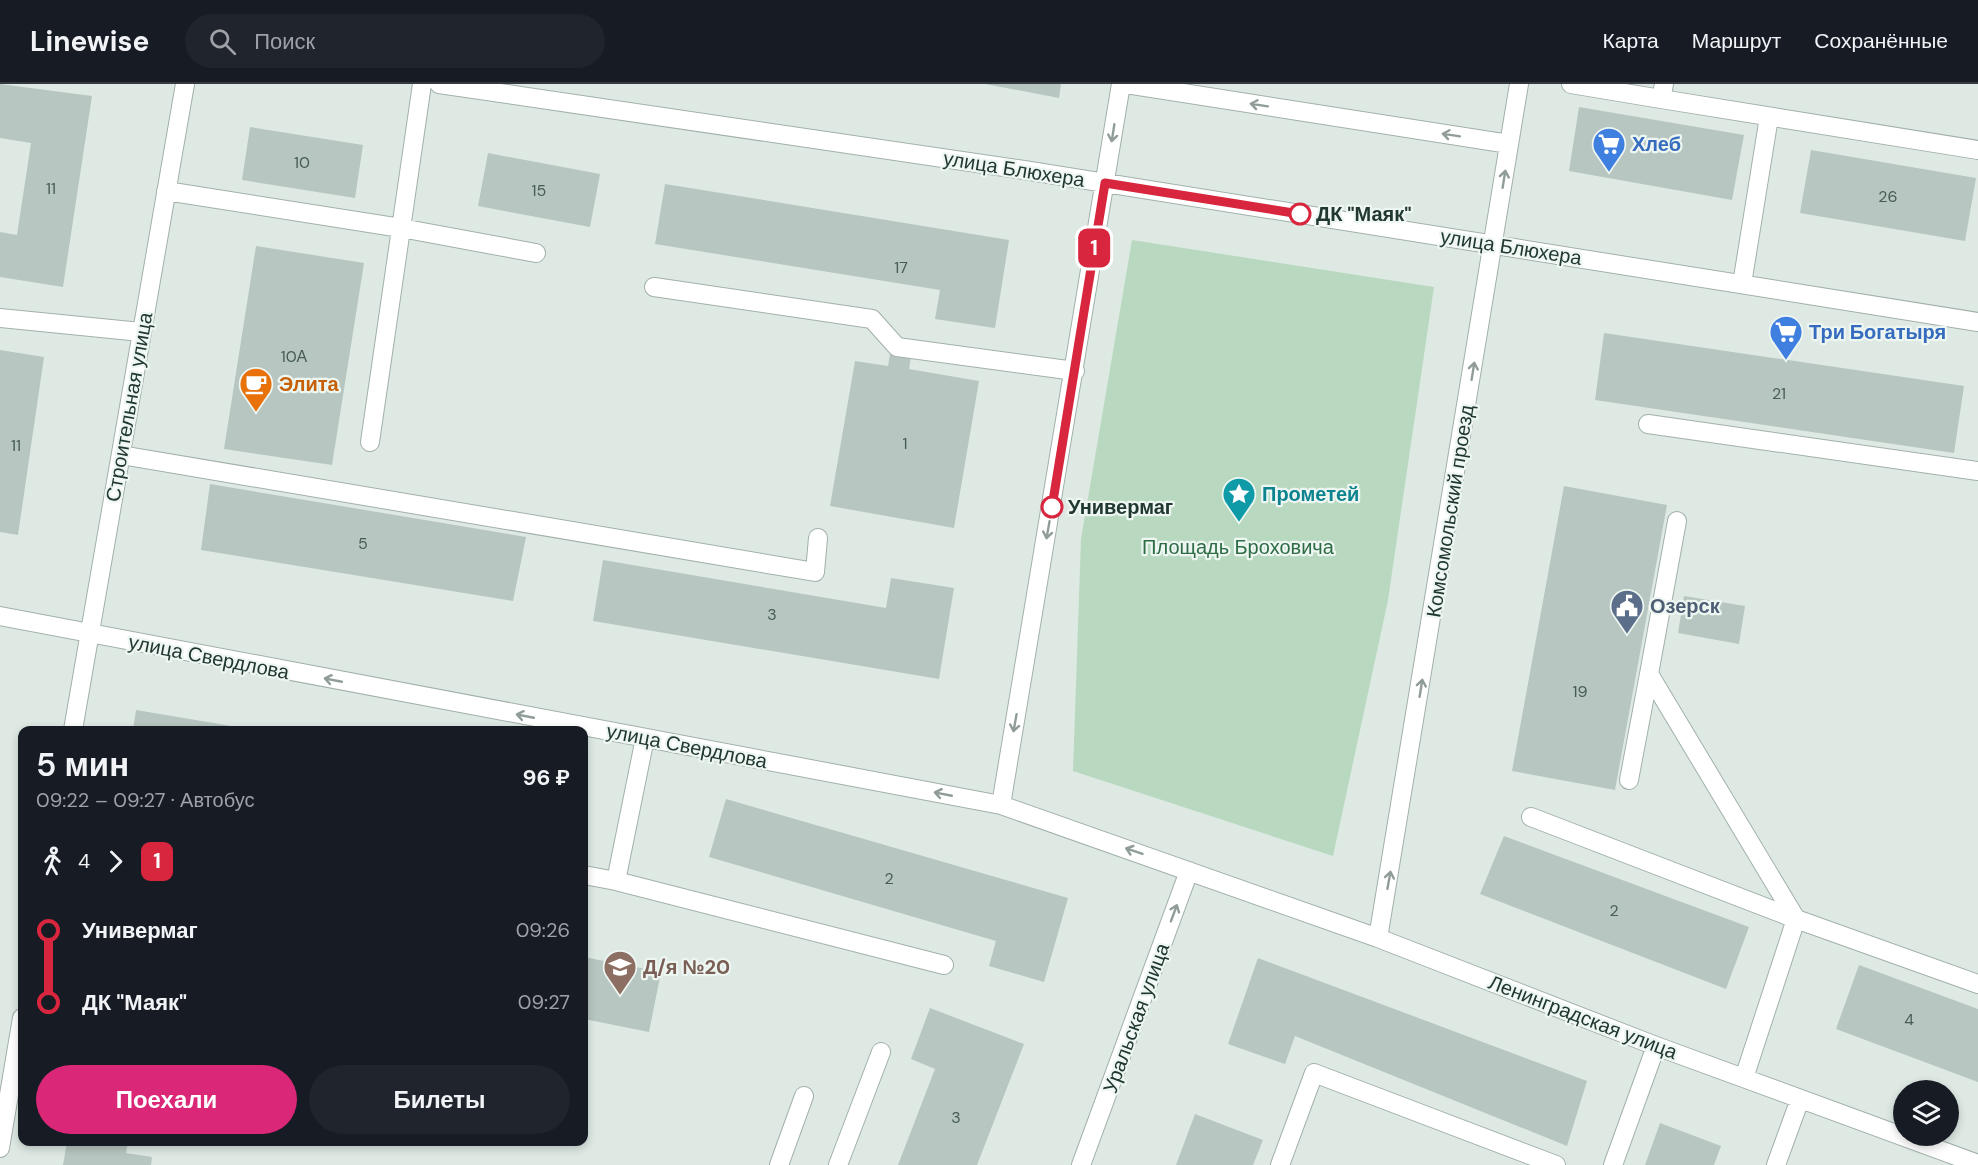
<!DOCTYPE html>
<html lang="ru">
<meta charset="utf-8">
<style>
body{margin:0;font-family:"DM Sans",sans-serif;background:#20242c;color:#f1f3f6;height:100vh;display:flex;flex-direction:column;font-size:22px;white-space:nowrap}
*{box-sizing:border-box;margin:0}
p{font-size:20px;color:#9ea1a6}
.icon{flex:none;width:33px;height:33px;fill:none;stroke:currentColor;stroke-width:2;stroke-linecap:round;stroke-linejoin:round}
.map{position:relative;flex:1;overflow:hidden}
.drawer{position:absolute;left:18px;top:642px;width:570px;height:420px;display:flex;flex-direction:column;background:#171b24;border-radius:12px;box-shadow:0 3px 9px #0003}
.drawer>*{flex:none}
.badge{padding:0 12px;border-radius:9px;font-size:21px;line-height:39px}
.fabs{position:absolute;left:1893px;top:996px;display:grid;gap:12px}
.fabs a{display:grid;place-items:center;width:66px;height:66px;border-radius:50%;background:#171b24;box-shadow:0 3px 9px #0003;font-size:30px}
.map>.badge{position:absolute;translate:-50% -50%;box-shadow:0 0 0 3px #fff}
.legs{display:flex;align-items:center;gap:9px;height:66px;padding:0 18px;font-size:20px}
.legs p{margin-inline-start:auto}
.summary{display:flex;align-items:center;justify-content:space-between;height:102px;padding:0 18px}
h1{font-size:33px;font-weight:600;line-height:45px}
.button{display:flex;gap:12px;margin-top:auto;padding:12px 18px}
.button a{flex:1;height:69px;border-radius:36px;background:#db2777;color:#fff;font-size:24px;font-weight:600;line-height:69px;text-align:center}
.button a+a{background:#20242c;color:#f1f3f6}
ul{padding:0 18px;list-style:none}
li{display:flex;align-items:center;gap:21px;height:72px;font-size:22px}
li i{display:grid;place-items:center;width:9px;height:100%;margin:0 8px;background:currentColor}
li i::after{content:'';width:15px;height:15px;margin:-8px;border:4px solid;border-radius:50%;background:#171b24}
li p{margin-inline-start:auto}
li:first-child i{background:linear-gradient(#0000 50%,currentColor 0)}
li:last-child i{background:linear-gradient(currentColor 50%,#0000 0)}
header{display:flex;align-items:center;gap:36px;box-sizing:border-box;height:84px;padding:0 30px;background:#171b24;border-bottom:2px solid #363941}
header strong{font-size:28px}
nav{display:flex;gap:33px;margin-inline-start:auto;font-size:21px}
.search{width:420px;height:54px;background:#20242c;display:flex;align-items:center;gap:15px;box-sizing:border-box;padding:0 21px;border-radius:33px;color:#9ea1a6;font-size:22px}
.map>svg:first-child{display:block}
.green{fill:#b8d9c0}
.building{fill:#b7c6c0}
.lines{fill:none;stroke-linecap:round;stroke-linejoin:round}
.minor-casing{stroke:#a2b0ab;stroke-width:20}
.minor{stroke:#fff;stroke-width:18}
.oneway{stroke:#909c98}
.line-1-casing{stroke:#fff;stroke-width:14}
.line-1{stroke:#d7263d;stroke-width:9}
.stop-1-dot{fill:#fff;stroke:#d7263d;stroke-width:3}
.labels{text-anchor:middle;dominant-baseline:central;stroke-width:4.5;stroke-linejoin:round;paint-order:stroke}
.number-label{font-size:16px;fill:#465c55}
.shop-label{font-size:20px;font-weight:bold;fill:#366cbe;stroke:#eef6f2;text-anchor:start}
.street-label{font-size:20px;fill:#213831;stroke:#eef6f2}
.stop-label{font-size:20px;font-weight:bold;fill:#213831;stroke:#eef6f2;text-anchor:start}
.food-label{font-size:20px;font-weight:bold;fill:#c56008;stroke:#eef6f2;text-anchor:start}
.culture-label{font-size:20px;font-weight:bold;fill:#0d838f;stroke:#eef6f2;text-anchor:start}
.park-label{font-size:20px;fill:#2d6c45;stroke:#eef6f2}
.service-label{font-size:20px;font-weight:bold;fill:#4e5e75;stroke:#eef6f2;text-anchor:start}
.education-label{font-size:20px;font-weight:bold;fill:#785e54;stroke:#eef6f2;text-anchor:start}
</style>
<header>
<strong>Linewise</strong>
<div class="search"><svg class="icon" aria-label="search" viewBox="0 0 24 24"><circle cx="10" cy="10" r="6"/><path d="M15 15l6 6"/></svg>Поиск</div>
<nav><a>Карта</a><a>Маршрут</a><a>Сохранённые</a></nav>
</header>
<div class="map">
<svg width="1978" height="1081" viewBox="0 0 1978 1081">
<rect width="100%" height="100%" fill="#dee9e4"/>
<!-- green -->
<path class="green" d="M1132,156l302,47 -46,313 -55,256 -260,-85 8,-232z"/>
<!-- building -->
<path class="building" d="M0,0l92,12 -29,191 -63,-10v-45l17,3 14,-92 -31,-5z
M985,0h76l-2,14z
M1579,23l165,28 -12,65 -163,-29z
M250,43l113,18 -8,53 -113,-18z
M1811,66l165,28 -11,63 -165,-28z
M488,69l112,21 -10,53 -112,-21z
M665,100l344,56 -14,88 -60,-9 5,-29 -285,-46z
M256,162l108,17 -32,202 -108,-16z
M1604,249l360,53 -10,67 -359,-53z
M0,266l44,7 -26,178 -18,-3z
M890,270l21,3 -2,12 70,12 -25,147 -124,-22 25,-145 33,5z
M210,400l316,53 -13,64 -312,-51z
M1564,402l103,19 -52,285 -103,-19z
M603,476l283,48 5,-30 63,10 -15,91 -346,-58z
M1684,512l61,10 -6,38 -61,-11z
M136,626l113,19v1h-116z
M726,715l342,99 -24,84 -55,-16 7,-25 -287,-84z
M1504,752l245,91 -23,62 -246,-95z
M584,873l77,15 -12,60 -65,-13z
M1258,874l329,123 -20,65 -272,-110 -10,28 -57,-20z
M1859,881l119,44v73l-142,-53z
M930,924l94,36 -47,121h-79l37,-96 -24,-10z
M1195,1030l68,26 -10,25h-77z
M1660,1039l61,23 -7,19h-69z
M67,1058h61l-2,11 26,4 -1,8h-88z"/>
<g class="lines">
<!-- minor casing -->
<g class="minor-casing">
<path id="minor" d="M439,0l585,86 954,152
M1126,0l383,60
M1571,0l90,15
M1664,0l-3,15 317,51
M166,107l235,37 135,25
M1742,200l27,-167
M654,203l218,32 25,28 178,24
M0,234l141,14
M1648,340l330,47
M370,358l52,-358
M121,371l694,117 3,-34
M1677,437l-28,153 147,245 -52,159
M0,532l1001,189 377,133 278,108 322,118
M73,646l112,-646
M1629,696l20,-106
M1001,721l120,-721
M1531,733l265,102 182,65
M584,791l32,6 328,84
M616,797l29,-143
M1378,854l141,-854
M0,1064l22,-130
M779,1081l25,-69
M838,1081l43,-113
M1081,1081l108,-294
M1280,1081l34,-92 242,92
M1613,1081l43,-119
M1776,1081l24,-66"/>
</g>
<!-- minor -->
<use href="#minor" class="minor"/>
</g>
<!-- one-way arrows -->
<defs><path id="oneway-shaft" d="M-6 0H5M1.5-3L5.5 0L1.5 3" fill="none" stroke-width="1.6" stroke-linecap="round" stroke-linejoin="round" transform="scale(1.5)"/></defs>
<g class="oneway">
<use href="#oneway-shaft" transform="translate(1259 21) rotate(-171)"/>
<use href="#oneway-shaft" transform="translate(1113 49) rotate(99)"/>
<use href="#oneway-shaft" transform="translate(1451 51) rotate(-171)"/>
<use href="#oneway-shaft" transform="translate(1504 95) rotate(-81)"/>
<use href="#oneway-shaft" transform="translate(1473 287) rotate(-81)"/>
<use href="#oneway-shaft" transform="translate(1048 446) rotate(100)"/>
<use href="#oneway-shaft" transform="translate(333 596) rotate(-169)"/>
<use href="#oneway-shaft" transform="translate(1421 604) rotate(-81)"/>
<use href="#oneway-shaft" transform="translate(525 632) rotate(-169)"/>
<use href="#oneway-shaft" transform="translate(1015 639) rotate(100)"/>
<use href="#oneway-shaft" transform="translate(943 710) rotate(-169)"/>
<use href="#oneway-shaft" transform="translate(1134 767) rotate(-161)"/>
<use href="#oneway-shaft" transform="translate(1389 796) rotate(-80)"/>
<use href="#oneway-shaft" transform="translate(1174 829) rotate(-70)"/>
</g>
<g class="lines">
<!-- line-1 casing -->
<g class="line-1-casing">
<path id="line-1" d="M1052,423l53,-324 195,31"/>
</g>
<!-- line-1 -->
<use href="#line-1" class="line-1"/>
</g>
<!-- icons -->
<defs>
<g id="supermarket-pin" transform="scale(1.725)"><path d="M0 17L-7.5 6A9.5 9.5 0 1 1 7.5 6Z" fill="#3f7fe0" stroke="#eef6f2"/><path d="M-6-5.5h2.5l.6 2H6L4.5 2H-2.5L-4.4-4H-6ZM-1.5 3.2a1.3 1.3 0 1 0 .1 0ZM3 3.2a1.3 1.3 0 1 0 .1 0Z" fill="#fff"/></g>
<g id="cafe-pin" transform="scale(1.725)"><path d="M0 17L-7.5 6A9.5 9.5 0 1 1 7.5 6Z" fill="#e8710a" stroke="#eef6f2"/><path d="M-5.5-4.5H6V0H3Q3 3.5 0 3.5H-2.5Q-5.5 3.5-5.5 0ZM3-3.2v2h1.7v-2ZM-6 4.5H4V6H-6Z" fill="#fff"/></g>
<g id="sight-pin" transform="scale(1.725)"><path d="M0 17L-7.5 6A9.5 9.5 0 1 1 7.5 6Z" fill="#0f9aa8" stroke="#eef6f2"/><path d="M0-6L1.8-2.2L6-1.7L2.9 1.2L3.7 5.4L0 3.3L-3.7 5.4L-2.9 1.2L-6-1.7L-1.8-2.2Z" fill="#fff"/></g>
<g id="civic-pin" transform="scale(1.725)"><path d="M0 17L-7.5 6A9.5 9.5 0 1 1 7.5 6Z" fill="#5c6f8a" stroke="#eef6f2"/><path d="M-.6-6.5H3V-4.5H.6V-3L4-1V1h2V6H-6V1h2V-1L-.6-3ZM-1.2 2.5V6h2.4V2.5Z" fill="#fff"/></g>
<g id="school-pin" transform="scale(1.725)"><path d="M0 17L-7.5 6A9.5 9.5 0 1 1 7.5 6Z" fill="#8d6e63" stroke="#eef6f2"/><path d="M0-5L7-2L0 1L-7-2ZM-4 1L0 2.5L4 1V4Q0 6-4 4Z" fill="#fff"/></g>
</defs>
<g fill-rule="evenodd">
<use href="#supermarket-pin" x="1609" y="60"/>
<use href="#supermarket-pin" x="1786" y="248"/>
<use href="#cafe-pin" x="256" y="300"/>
<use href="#sight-pin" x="1239" y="410"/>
<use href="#civic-pin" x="1627" y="522"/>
<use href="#school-pin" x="620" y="883"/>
</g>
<!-- markers -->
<g class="stop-1-dot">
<circle cx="1300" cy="130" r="10"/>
<circle cx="1052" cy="423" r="10"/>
</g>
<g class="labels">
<!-- number labels -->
<g class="number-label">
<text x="302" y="78">10</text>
<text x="51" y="104">11</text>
<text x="539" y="106">15</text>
<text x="1888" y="112">26</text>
<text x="901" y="183">17</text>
<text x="294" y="272">10А</text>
<text x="1779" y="309">21</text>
<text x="905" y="359">1</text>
<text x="16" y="361">11</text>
<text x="363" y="459">5</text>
<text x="772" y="530">3</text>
<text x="1580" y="607">19</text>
<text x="889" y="794">2</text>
<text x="1614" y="826">2</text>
<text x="1909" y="935">4</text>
<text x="956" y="1033">3</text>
</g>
<!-- shop labels -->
<g class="shop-label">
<text x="1632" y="60">Хлеб</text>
<text x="1809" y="248">Три Богатыря</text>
</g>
<!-- street labels -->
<g class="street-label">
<text transform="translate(1014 85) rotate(9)">улица Блюхера</text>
<text transform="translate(1511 163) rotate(9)">улица Блюхера</text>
<text transform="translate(129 323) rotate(-80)">Строительная улица</text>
<text transform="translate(1450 427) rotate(-81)">Комсомольский проезд</text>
<text transform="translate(209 573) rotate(11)">улица Свердлова</text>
<text transform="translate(687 662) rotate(11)">улица Свердлова</text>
<text transform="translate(1583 933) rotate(21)">Ленинградская улица</text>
<text transform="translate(1136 934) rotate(-70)">Уральская улица</text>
</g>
<!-- stop labels -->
<g class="stop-label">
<text x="1316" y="130">ДК "Маяк"</text>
<text x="1068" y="423">Универмаг</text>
</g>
<!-- food labels -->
<g class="food-label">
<text x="279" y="300">Элита</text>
</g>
<!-- culture labels -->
<g class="culture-label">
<text x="1262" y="410">Прометей</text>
</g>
<!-- park labels -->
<g class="park-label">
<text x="1238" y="463">Площадь Броховича</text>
</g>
<!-- service labels -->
<g class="service-label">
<text x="1650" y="522">Озерск</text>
</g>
<!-- education labels -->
<g class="education-label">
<text x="643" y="883">Д/я №20</text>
</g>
</g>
</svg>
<div class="fabs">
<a><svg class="icon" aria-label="layers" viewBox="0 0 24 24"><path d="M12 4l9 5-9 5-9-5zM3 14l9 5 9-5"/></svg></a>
</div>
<b class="badge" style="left:1094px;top:164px;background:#d7263d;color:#fff">1</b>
<section class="drawer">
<div class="summary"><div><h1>5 мин</h1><p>09:22 – 09:27 · Автобус</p></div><b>96 ₽</b></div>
<div class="legs"><svg class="icon" aria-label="walk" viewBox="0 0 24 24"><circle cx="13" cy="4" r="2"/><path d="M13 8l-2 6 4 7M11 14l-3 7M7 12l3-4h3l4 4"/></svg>4<svg class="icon" aria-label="forward" viewBox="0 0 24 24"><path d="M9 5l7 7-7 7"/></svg><b class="badge" style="background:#d7263d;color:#fff">1</b></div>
<ul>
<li><i style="color:#d7263d"></i><b>Универмаг</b><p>09:26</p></li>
<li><i style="color:#d7263d"></i><b>ДК &quot;Маяк&quot;</b><p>09:27</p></li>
</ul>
<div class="button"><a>Поехали</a><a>Билеты</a></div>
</section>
</div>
